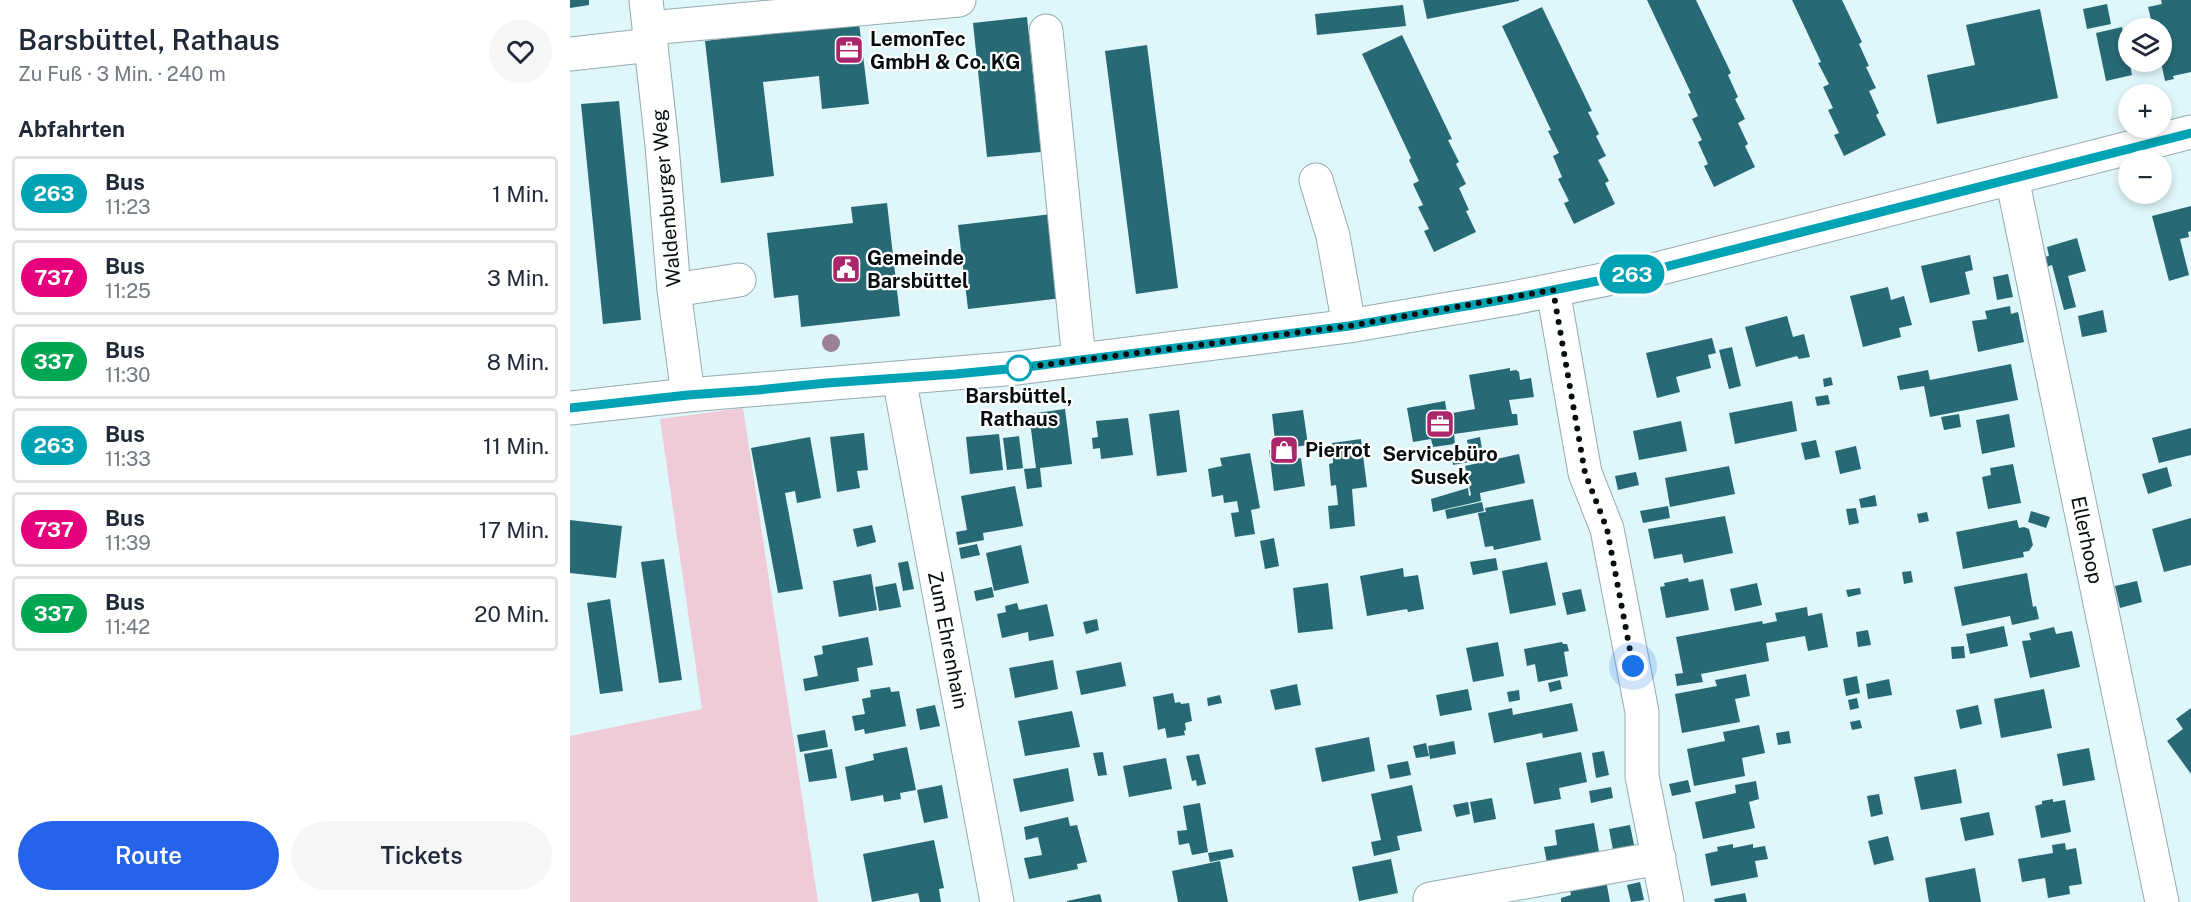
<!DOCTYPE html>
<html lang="de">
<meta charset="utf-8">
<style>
body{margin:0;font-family:"Public Sans",sans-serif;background:#f6f6f7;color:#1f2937;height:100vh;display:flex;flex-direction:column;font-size:22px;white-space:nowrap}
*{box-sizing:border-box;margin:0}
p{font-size:20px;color:#747a83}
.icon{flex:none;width:33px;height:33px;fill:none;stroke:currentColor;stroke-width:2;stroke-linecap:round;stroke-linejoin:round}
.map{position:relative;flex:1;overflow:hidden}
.panel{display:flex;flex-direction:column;background:#fff;width:570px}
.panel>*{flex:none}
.badge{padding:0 12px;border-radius:20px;font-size:21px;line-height:39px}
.fabs{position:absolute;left:1548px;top:18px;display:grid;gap:12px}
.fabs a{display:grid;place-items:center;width:54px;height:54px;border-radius:50%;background:#fff;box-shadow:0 3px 9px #0003;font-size:30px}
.you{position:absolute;width:30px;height:30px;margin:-15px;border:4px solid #fff;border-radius:50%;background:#1a73e8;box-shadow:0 0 0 9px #1a73e833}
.map>.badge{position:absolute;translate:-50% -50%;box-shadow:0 0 0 3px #fff}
h2{padding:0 18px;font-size:22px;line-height:54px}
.round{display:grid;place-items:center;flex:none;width:63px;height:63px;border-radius:32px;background:#f6f6f7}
.summary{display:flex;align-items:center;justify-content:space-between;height:102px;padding:0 18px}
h1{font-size:28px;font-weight:600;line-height:45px}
.cta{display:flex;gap:12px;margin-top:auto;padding:12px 18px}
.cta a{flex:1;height:69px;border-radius:36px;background:#2563eb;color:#fff;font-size:24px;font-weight:600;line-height:69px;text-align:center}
.cta a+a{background:#f6f6f7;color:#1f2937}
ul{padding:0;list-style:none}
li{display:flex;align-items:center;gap:18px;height:75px;margin:0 12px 9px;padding:0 6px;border:3px solid #e0e1e3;border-radius:6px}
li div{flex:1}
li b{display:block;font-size:22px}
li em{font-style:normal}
li .badge{min-width:66px;font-weight:700;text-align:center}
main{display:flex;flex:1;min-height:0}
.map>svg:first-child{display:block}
.green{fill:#efcbd8}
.building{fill:#276a75}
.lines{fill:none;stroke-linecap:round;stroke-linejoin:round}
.minor-casing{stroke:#96abaf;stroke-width:35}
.minor{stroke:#fff;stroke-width:33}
.tree{fill:#9a8194}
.line-casing{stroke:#fff;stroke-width:14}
.line{stroke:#00a3b4;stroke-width:9}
.walk{stroke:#060d0f;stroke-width:6;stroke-dasharray:0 10.8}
.stop-dot{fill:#fff;stroke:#00a3b4;stroke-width:3}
.labels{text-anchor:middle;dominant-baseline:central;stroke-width:4.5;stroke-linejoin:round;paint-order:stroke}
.poi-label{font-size:20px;font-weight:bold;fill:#060d0f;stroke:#fff;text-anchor:start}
.street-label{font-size:20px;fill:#060d0f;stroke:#fff}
.stop-label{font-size:20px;font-weight:bold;fill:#060d0f;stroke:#fff}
</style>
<main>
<section class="panel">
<div class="summary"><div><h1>Barsbüttel, Rathaus</h1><p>Zu Fuß · 3 Min. · 240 m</p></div><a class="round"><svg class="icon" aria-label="heart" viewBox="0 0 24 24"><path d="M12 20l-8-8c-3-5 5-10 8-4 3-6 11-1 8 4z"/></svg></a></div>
<h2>Abfahrten</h2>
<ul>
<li><span class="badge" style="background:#00a3b4;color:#fff">263</span><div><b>Bus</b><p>11:23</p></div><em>1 Min.</em></li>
<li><span class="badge" style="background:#e6007e;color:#fff">737</span><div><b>Bus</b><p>11:25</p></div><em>3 Min.</em></li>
<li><span class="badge" style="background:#00a651;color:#fff">337</span><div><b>Bus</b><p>11:30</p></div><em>8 Min.</em></li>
<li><span class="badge" style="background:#00a3b4;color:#fff">263</span><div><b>Bus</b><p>11:33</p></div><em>11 Min.</em></li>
<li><span class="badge" style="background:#e6007e;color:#fff">737</span><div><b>Bus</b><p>11:39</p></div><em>17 Min.</em></li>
<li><span class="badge" style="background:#00a651;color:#fff">337</span><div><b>Bus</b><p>11:42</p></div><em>20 Min.</em></li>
</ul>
<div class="cta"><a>Route</a><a>Tickets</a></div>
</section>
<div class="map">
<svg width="1621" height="902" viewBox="0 0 1621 902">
<rect width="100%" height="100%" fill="#dff6fa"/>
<!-- green -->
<path class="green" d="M173,408l75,494h-248v-166l132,-27 -42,-290z"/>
<!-- building -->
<path class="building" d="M0,0h19v5l-19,3z
M853,0h96v1l-92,18z
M1077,0h49l35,73 -3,2 10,22 -3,2 10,20 -7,4 10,21 -3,2 10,21 -41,20 -10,-21 4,-2 -10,-22 4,-2 -10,-21 6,-3 -10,-22 3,-1z
M1222,0h50l20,42 -3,2 10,22 -3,1 10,21 -7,3 10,22 -3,2 10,20 -42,21 -10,-21 5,-2 -11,-23 5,-2 -10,-21 6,-3 -11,-21 3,-1z
M1591,0h30v72l-18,4 1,3 -9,2 -4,-19 1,-34h-9l-5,-21 14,-3z
M1537,4l4,20 -24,5 -4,-20z
M833,5l3,21 -89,9 -2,-21z
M972,7l50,104 -4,1 11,22 -3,2 10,20 -8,4 11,21 -4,2 10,21 -41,20 -10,-21 5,-2 -11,-22 4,-2 -9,-21 6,-3 -11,-22 3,-1 -49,-104z
M1470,9l18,89 -121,26 -10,-49 48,-10 -9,-40z
M457,17l14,135 -54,5 -14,-134z
M289,23l10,81 -47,5 -3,-33 -56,6 11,94 -53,7 -16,-142z
M1552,27l10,48 -26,6 -10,-48z
M832,35l50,104 -4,1 11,22 -3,2 10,20 -7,4 10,22 -3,1 10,21 -42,20 -10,-21 5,-2 -11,-22 5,-2 -10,-21 6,-3 -10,-21 2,-2 -49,-104z
M577,45l31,243 -42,6 -31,-243z
M49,101l22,219 -38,4 -22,-220z
M317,203l13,113 -99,11 -3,-32 -24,3 -7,-65 86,-10 -2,-16z
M1621,206v25l-3,1 1,5 -9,2 9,36 -20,6 -17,-65z
M482,214l10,84 -94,11 -10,-84z
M1507,238l9,33 -18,5 8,31 -12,3 -12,-45 -6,2 -3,-10 6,-1 -2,-9z
M1400,255l3,15 -8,2 5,22 -40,9 -9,-37z
M1438,274l5,23 -16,3 -4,-23z
M1318,287l3,13 13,-4 8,29 -13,3 2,9 -38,10 -13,-51z
M1440,306l1,8 7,-2 6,30 -46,10 -6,-31 15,-2 -2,-8z
M1533,310l4,22 -25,5 -4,-21z
M1217,316l6,21 11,-3 6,23 -11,2 -2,-3 -41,11 -11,-40z
M1142,338l4,15 -8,2 3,13 -35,9 4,15 -23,6 -11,-45z
M1162,347l9,39 -12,3 -10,-39z
M1441,364l7,36 -88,17 -6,-31 -24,4 -3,-14 31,-6 2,10z
M940,368v3l6,-1 3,2 1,8 11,-2 3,19 -25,3 3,14h5l1,11 -64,9 1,10 -22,3 -2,-8 -18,3 -6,-34 38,-7 2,13 28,-5 -6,-34z
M1261,377l2,8 -9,2 -1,-8z
M1258,395l2,9 -13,2 -2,-9z
M1222,401l5,30 -62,13 -6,-31z
M495,409l7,55 -32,4 2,19 -15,2 -3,-20 12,-1 -7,-54z
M609,410l8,62 -30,4 -8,-62z
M733,410l5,35 -14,2 2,12 5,-1 4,28 -31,5 -5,-41 7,-1 -4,-35z
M1389,414l2,13 -17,3 -3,-13z
M1439,414l6,33 -33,7 -6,-34z
M558,418l5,37 -32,4 -1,-11 -7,1 -1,-11 6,-1 -2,-16z
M1111,421l6,30 -48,9 -6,-29z
M1621,428v27l-32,8 -7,-25z
M294,433l4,37 -11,1 3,17 -23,4 -7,-55z
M429,434l4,36 -33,4 -4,-37z
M449,436l4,32 -16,2 -4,-32z
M240,437l11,61 -24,5 -2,-12 -10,2 18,96 -25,4 -27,-145z
M910,437l2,12 -13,3 -2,-12z
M791,439l6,48 -15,2 3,37 -25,3 -2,-23 10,-1 -2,-20 -5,1 -2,-22 4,-1 -1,-20z
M1246,440l4,17 -15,3 -4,-17z
M1286,446l5,23 -21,5 -5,-23z
M680,453l10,55 -9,2 4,24 -20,3 -4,-24 8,-1 -2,-11 -13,2 -1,-8 -11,2 -4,-28 14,-3 -2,-8z
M897,454l2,8 -16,3 -1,-8z
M949,454l6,29 -45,10 1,8 -48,11 -2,-13 37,-11 1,8 2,-1 -6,-29z
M1443,464l8,39 -33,6 -6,-32 9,-2 -1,-7z
M1159,466l6,28 -65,13 -5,-29z
M1597,467l5,19 -24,8 -6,-20z
M1066,472l3,13 -21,5 -3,-14z
M445,486l8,40 -40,7 1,7 -26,5 -2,-13 11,-2 -6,-34z
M1305,495l2,11 -16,2 -2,-9z
M963,499l8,41 -47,10 -1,-4 -8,1 -7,-34 8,-1 -1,-4z
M912,502l2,9 -37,8 -2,-9z
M1098,506l2,12 -27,5 -3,-12z
M1286,508l3,15 -10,2 -3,-16z
M1461,511l19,6 -4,11 -18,-6z
M1357,512l2,9 -10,2 -2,-9z
M1155,516l8,37 -49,10 -2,-9 -28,5 -6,-30z
M1621,518v47l-27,7 -12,-43z
M0,520l52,6 -6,52 -46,-5z
M1447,520l2,8 5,-1 5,2 4,16 -4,6 -6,1 1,5 -61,12 -7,-37z
M302,525l4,17 -19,5 -4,-18z
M704,538l5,28 -14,3 -5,-28z
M407,544l3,11 -19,4 -2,-11z
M451,545l8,38 -35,8 -8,-38z
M926,558l2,12 -25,5 -3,-13z
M94,559l18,121 -23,3 -18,-121z
M338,561l6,28 -11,2 -5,-28z
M977,562l9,43 -46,9 -8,-43z
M833,568l1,9 14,-2 6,34 -16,3 -1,-3 -40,7 -7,-40z
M1341,571l2,11 -9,2 -2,-12z
M1457,573l6,34 3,-1 3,13 -27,6 -2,-9 -48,10 -8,-39z
M301,574l6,36 -38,7 -6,-36z
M1118,578l1,4 14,-3 6,31 -43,8 -6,-31 5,-1 -1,-3z
M1567,581l5,21 -22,6 -5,-22z
M326,583l5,24 -22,4 -4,-24z
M758,583l5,46 -35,4 -5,-45z
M1187,583l5,22 -27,6 -5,-22z
M422,587l2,10 -18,4 -2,-10z
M1290,588l1,6 -13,3 -2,-7z
M1011,589l5,22 -19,4 -5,-22z
M40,599l13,92 -23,3 -13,-91z
M447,603l2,7 28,-6 7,32 -25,5 -1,-9 -26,6 -5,-24 9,-2 -1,-6z
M1237,607l1,9 14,-3 6,34 -20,4 -3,-15 -39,7 3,18 -68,13 2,8 -26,4 -2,-12 8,-1 -7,-36 86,-16 1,3 14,-3 -2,-8z
M527,619l2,11 -13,4 -3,-12z
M1434,626l4,20 -38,8 -4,-20z
M1484,627l2,7 16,-3 8,36 -50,11 -8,-37 9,-1 -2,-7z
M1298,630l3,15 -13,2 -2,-15z
M298,637l5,28 -16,3 2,13 -54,10 -2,-12 15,-3 -4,-20 9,-2 -1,-8z
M928,642l6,34 -31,6 -7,-34z
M992,642l1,2h4l2,7 -5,1 4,24 -30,6 -3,-18 -8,2 -3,-17z
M1394,646l1,12 -13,1 -1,-12z
M483,660l5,29 -43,9 -6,-30z
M551,662l5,24 -45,9 -5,-24z
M1176,674l4,22 -15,3 5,23 -58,11 -7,-39 42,-8 -2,-6z
M1287,676l3,17 -14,3 -3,-17z
M1319,679l3,16 -24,4 -2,-15z
M990,680l2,9 -12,3 -2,-9z
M727,684l4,21 -26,5 -5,-20z
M320,687l1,5 8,-1 7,35 -41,8 -1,-5 -9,2 -3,-15 13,-2 -3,-15 9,-2 -1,-7z
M898,689l4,21 -32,6 -4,-21z
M1474,689l8,39 -51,10 -7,-39z
M949,690l1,10 -11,2 -2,-10z
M603,693l2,10 5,-1 1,2 8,-1 3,18 -7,2 1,7 -2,1 1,4 -18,3 -2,-10 -7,2 -5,-33z
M650,695l2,8 -14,3 -1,-8z
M1287,698l2,10 -9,2 -2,-10z
M1002,703l6,28 -35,7 -1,-5 -48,10 -6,-30 24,-5 1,7z
M365,705l5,21 -20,4 -4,-21z
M1408,705l4,19 -22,5 -4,-19z
M1621,708v66l-24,-33 16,-12 -7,-10z
M502,711l8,36 -55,9 -7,-35z
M1290,720l2,8 -10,2 -2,-8z
M1189,725l6,28 -23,5 3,18 -51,10 -7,-37 38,-8 -2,-9z
M255,730l3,17 -28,5 -3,-17z
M1219,731l2,12 -13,2 -2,-12z
M799,737l6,34 -53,11 -7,-34z
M884,741l2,13 -26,5 -2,-13z
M856,743l3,13 -13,2 -3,-12z
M337,747l9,43 -16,3 1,6 -17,3 -1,-7 -32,6 -6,-34 29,-7 -1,-6z
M1519,748l6,32 -32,6 -6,-32z
M262,749l5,29 -28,4 -5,-28z
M1034,751l5,24 -13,3 -4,-25z
M533,752l4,23 -9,1 -5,-23z
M1011,752l6,30 -28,6 2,11 -27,5 -8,-41z
M629,754l7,30 -9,2 -1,-6 -4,1 -6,-25z
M596,758l6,31 -43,8 -6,-31z
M838,761l3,14 -21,4 -3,-14z
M498,768l6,33 -54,11 -7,-33z
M1386,769l6,34 -41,7 -7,-33z
M1118,780l3,12 -19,4 -3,-12z
M1186,781l3,18 -10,3 6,26 -52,11 -8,-37 41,-9 -1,-8z
M372,785l6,33 -24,5 -7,-33z
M842,785l10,46 -25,5 3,14 -26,6 -3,-14 10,-2 -10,-46z
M1041,787l2,11 -22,5 -2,-12z
M1309,794l4,20 -12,3 -4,-21z
M922,798l4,21 -22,4 -4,-21z
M1483,799v3l12,-2 6,32 -30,6 -6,-32 7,-2v-3z
M898,802l2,12 -14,3 -3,-12z
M630,803l8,49 -16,3 -3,-12 -10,2 -2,-14 10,-1 -4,-24z
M1419,812l5,23 -29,6 -5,-23z
M498,817l2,9 7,-1 10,37 -10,2 1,5 -49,10 -5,-21 18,-3 -4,-18 -12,3 -2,-13z
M1024,823l6,34 -53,6 -3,-16 13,-2 -2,-15z
M1060,825l4,20 -21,5 -4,-21z
M1318,836l6,24 -20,5 -6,-24z
M364,840l10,48 -5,1 2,13h-21l-2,-9 -46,9 -9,-48z
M1495,843l1,7 10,-2 6,36 -13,2 1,8 -22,4 -3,-20 -23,4 -4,-23 35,-6 -1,-8z
M1163,844v4l20,-4v4l12,-2 3,13 -13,2 3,16 -47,9 -6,-32 13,-3 -1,-4z
M662,849l2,8 -24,5 -2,-9z
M821,859l7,34 -39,8 -7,-34z
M650,861l8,41h-50l-6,-31z
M1405,868l6,34h-52l-4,-24z
M1035,875l5,27h-49v-4l10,-3 -3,-13z
M1070,882l4,18 -13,2 -4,-17z
M1175,893l2,9h-32l-1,-3z
M530,894l2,8h-35v-1z"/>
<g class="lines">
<!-- minor casing -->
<g class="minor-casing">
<path id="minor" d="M76,0l16,145 12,145 14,105
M79,28l310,-28
M476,31l33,329
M0,54l81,-9
M1442,178l150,724
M746,180l17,56 16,90
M104,290l65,-10
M983,290l32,183 22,56 35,183v64l25,126
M329,378l98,524
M0,408l118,-13 330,-27 331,-42 164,-28 144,-29 534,-137
M860,899l229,-41"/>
</g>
<!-- minor -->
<use href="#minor" class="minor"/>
</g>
<!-- trees -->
<circle class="tree" cx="261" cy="343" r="9"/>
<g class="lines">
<!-- line casing -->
<g class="line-casing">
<path id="line" d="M0,408l118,-13 70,-5 69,-7 129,-9 62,-6 331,-42 164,-28 144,-29 534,-136"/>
</g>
<!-- line -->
<use href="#line" class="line"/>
<!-- walk -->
<path class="walk" d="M449,368l330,-42 204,-36 32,183 22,56 26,137"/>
</g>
<!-- icons -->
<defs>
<g id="office-square" transform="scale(1.5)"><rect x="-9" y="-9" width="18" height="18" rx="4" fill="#ac266c" stroke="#fff"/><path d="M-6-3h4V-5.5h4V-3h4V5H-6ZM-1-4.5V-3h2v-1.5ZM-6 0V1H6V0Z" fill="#fff"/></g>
<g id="civic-square" transform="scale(1.5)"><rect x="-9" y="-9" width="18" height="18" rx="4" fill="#ac266c" stroke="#fff"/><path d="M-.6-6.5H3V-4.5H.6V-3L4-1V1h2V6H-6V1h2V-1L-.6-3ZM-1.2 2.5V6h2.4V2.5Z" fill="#fff"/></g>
<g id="shop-square" transform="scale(1.5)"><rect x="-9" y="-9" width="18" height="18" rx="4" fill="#ac266c" stroke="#fff"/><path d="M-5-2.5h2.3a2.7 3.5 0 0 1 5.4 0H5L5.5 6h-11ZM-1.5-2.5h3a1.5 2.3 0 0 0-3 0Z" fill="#fff"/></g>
</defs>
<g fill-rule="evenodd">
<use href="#office-square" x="279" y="50"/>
<use href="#civic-square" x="276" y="269"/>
<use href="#office-square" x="870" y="424"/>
<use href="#shop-square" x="714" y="450"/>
</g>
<!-- markers -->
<circle class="stop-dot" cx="449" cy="368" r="12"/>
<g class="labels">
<!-- poi labels -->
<g class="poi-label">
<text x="300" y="39">LemonTec<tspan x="300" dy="23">GmbH &amp; Co. KG</tspan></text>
<text x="297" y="258">Gemeinde<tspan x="297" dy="23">Barsbüttel</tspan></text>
<text x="735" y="450">Pierrot</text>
<text x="870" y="454" text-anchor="middle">Servicebüro<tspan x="870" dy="23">Susek</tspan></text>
</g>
<!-- street labels -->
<g class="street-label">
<text transform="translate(96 198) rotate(-95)">Waldenburger Weg</text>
<text transform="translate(1517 540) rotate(78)">Ellerhoop</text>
<text transform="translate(378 640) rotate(79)">Zum Ehrenhain</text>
</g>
<!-- stop labels -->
<g class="stop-label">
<text x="449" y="396">Barsbüttel,<tspan x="449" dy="23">Rathaus</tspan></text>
</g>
</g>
</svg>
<div class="fabs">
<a><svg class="icon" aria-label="layers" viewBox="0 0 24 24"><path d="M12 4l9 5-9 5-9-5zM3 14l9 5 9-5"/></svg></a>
<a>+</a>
<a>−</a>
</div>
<div class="you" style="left:1063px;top:666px"></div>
<b class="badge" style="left:1062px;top:274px;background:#00a3b4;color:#fff">263</b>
</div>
</main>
